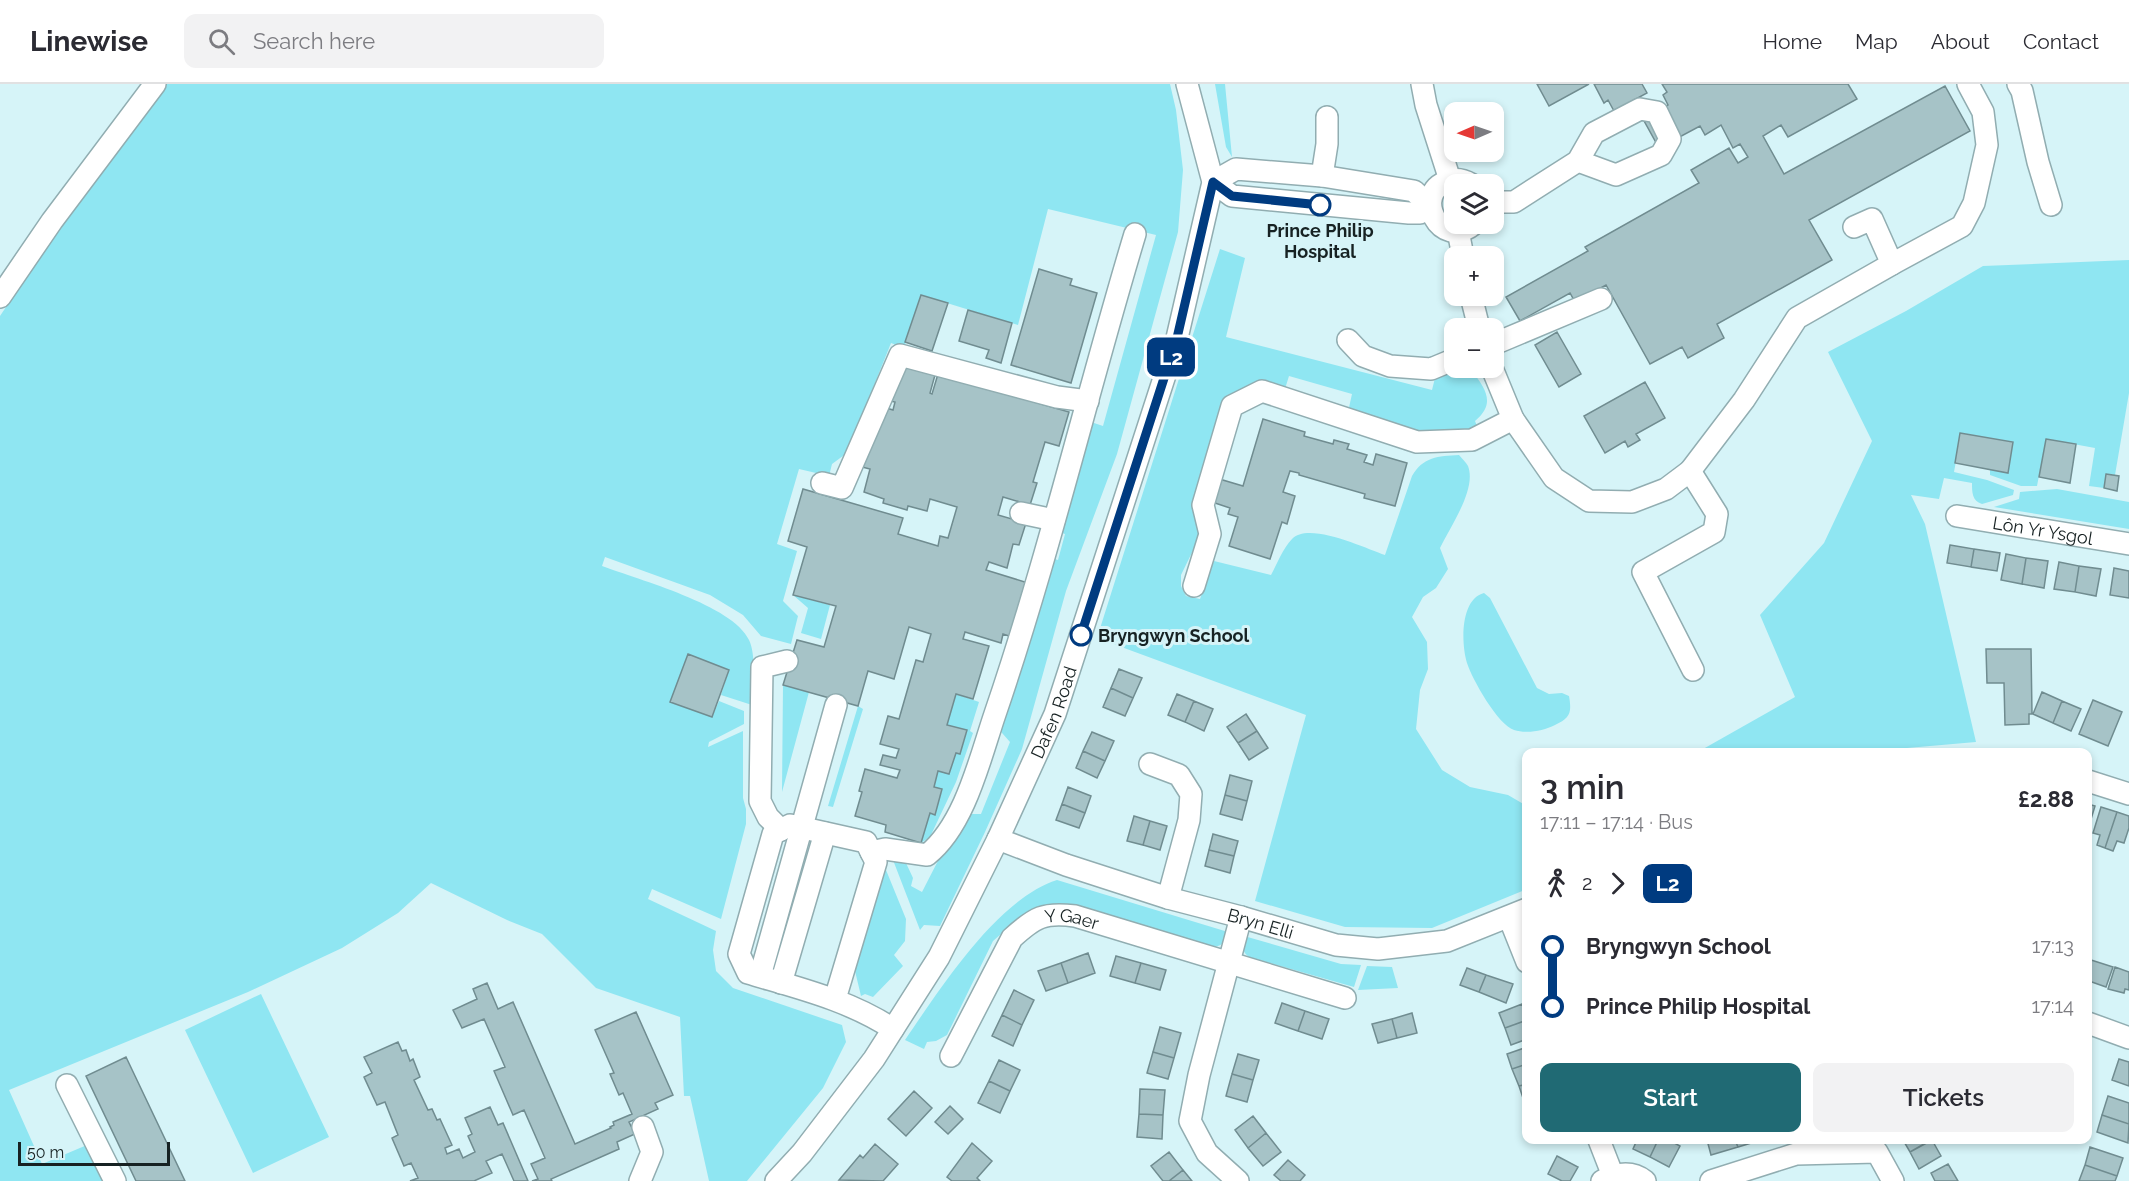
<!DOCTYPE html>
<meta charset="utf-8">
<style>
body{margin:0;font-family:Raleway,sans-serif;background:#f2f2f3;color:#2b2b33;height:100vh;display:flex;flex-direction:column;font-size:22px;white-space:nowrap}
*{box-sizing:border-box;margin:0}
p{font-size:20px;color:#7c7c81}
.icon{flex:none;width:33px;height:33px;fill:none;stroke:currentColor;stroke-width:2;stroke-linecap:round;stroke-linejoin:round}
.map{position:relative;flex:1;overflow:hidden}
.panel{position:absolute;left:1522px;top:664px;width:570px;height:396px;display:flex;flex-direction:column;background:#fff;border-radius:12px;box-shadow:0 3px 9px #0003}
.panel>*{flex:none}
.badge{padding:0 12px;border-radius:9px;font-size:21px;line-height:39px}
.needle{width:39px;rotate:268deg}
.controls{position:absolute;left:1444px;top:18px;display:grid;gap:12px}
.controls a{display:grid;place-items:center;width:60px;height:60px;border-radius:12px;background:#fff;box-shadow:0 3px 9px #0003;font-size:30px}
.scale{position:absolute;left:18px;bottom:15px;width:152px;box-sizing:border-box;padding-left:6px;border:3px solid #172223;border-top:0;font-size:16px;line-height:21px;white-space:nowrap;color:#172223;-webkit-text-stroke:4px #d6f4f8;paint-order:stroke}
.map>.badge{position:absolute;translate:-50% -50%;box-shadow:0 0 0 3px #fff}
.legs{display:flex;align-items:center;gap:9px;height:66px;padding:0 18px;font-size:20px}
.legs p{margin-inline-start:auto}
.head{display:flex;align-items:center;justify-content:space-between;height:102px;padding:0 18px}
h1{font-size:33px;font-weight:600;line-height:45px}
.cta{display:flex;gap:12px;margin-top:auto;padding:12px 18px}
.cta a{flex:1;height:69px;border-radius:12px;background:#206a74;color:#fff;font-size:24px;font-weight:600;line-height:69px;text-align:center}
.cta a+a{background:#f2f2f3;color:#2b2b33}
ul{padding:0 18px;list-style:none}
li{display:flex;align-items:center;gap:21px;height:60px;font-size:22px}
li i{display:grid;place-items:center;width:9px;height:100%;margin:0 8px;background:currentColor}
li i::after{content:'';width:15px;height:15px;margin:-8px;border:4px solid;border-radius:50%;background:#fff}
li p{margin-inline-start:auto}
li:first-child i{background:linear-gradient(#0000 50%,currentColor 0)}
li:last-child i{background:linear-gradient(currentColor 50%,#0000 0)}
header{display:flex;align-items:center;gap:36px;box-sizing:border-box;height:84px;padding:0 30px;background:#fff;border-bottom:2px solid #e1e1e2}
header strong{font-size:28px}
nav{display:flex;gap:33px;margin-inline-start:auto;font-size:21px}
.search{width:420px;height:54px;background:#f2f2f3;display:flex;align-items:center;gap:15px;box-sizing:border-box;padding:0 21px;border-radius:12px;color:#7c7c81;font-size:22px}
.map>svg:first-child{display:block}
.green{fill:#8fe6f2}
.building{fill:#a6c3c7;stroke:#708c90;stroke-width:1.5}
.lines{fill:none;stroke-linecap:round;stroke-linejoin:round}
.minor-casing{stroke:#91adb1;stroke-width:24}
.minor{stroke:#fff;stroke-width:21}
.line-1-casing{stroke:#fff;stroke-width:14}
.line-1{stroke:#003b80;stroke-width:9}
.stop-1-dot{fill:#fff;stroke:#003b80;stroke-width:3}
.labels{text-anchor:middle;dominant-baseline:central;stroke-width:6;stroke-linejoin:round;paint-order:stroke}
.stop-label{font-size:18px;font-weight:bold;fill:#172223;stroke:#d6f4f8}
.street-label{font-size:18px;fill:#172223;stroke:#d6f4f8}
</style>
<header>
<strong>Linewise</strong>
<div class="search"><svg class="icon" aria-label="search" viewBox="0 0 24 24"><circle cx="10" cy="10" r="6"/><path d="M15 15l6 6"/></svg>Search here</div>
<nav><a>Home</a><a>Map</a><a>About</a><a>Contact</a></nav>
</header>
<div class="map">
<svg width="2129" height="1097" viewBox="0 0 2129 1097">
<rect width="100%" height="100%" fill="#d6f4f8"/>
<!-- green -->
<path class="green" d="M163,0h1007l6,26 7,60 -5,62 -61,222 -51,137 -44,158 -37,83 -45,94 -16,-1 -4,5 -27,-70 13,3 7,15 -2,8 11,6 40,-78h19l29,-72 -15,-17 53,-168 10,3 7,-26 -10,-3 33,-110 15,5 53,-191 -108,-26 -30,116 -97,-30 -17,53 -13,-5 -44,110 -15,11 -3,12 -30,-7 -22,75 20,7 -14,50 15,15 -7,28 -30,-8 -18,-21 -33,-20 -105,-38 -3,9c37,14 131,39 147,74 8,16 3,48 3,65l-31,-10 8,-25 -41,-15 -17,46 41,16 7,-16 25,10v13l-35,18 -1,5 35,-16v67l3,11v15l-25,95 -69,-30 -4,10 68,32 -3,19 3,21 17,17 109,37 4,17 -23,46 -76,93h-38l-19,-85h-6l-4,-79 -84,-29 -54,-54 -35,-14 -76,-37 -33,30 -56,35 -94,44 -239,98 33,74 45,-19 19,36h-106v-865l55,-82z
M1215,0h10l7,73 -6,-10z
M1220,165l25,9 -19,79 206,53 4,-16h15l21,-3c14,18 24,33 3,50l2,5 -14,5 -40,3 -75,-22 4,-18 -63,-18 -5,16 -56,14 -28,130 -19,39v11l5,10 14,3 14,-38 57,14c6,-11 12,-27 21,-36 16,-18 73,9 93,16l27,-79c11,-19 26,-20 47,-21 3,4 7,7 9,11 9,23 -18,61 -28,82l8,21 -12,19 -13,9 -11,20 15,25 1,27 -8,21 -4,39 26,41 28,17 38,8 19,11v83l-95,39 -87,-1 -90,-26 51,-186 -209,-77z
M2129,176v133l-14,82 -9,-1 -2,14 -15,-2 6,-38 -49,-9 -9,47h-16l-31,-11v-5l18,2 5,-30 -52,-9 -7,39 33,8 27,10 -1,5 -31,9c-10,-3 -10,-12 -10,-21l-28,-5 -5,21 -28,-4 14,29 51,218 -92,8 -8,3h-180l99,-56 -35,-82 64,-72 48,-102 -44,-89 78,-41 77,-45z
M2057,405l72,13v27l-135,-22 25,-8 1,-7z
M1484,509l6,5 47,90 12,6 13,-1 7,3c3,17 1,22 -14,29 -12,6 -28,9 -41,5 -16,-5 -42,-51 -47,-67 -6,-19 -7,-64 17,-70z
M793,511l37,10 -9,34 -20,-6 7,-25z
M783,601l26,7 -27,100z
M956,610l23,8 -9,29 3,2 -17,49 -26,55 -9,6 9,-30 5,1 7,-24 -8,-3 4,-16 11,3 7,-21 4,1 7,-23 -20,-6z
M858,622l5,3 -30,98 -5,-1z
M882,786h4l20,49 -1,22 -11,14 9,11 -30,31 -8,-3 -4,2 -6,-25z
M1057,796l171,52c-3,10 -6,15 -17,15l-137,-41 -17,-2 -23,6 -17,10 -24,21 -46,94 -11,6 -9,1 -3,7 -19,-9c35,-51 92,-141 152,-160z
M1244,852l97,28 20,1 -7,22 -105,-30c-8,-6 -7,-12 -5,-21z
M1367,882l25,1 6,21 -40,2z
M261,910l68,143 -76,36 -68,-143z"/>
<!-- building -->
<path class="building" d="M1537,0h52l-40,22z
M1594,0h48l5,9 -33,18 -6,-11 -4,3z
M1662,0h186l9,15 -69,38 -7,-12 -18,11 21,38 161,-88 25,45 -161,89 23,40 -115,64 7,14 -36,20 -6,-11 -32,17 -44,-79 -31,17 -5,-9 -50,28 -14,-24 82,-46 -3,-4 114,-64 -8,-13 38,-22 9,15 10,-6 -8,-13 -7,4 -12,-23 -16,10 -5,-9 -41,22 -16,-29 25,-14 -5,-10 4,-3z
M1039,185l33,10 -2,6 27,8 -26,90 -60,-18z
M921,211l27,8 -16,48 -27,-9z
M968,226l44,13 -11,40 -15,-5 3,-8 -30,-9z
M1557,248l24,42 -22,13 -24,-42z
M900,281l35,10 -5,18 2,1 6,-20 131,38 -10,34 -14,-4 -12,40 4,1 -7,22 -27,-8 -5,18 28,8 -7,22 -6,-1 -6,24 -18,-6 -3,8 42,13 -16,54 -9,-3 -2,9 -36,-11 -2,7 26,7 -16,53 -17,-5 -9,31 20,5 -7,24 -4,-1 -7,21 -11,-3 -4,16 8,2 -7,26 -5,-2 -9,30 -36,-11 1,-7 -31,-9 7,-24 -3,-1 6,-22 32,9 3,-8 -20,-5 3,-10 13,3 3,-9 -19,-5 8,-28 11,3 17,-59 7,2 8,-28 -22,-7 -15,52 -26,-8 -10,35 -75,-21 14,-45 27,7 12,-41 -43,-11 14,-48 -19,-6 15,-52 100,29 -5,16 40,12 2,-10 8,2 9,-31 -27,-8 -3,12 -19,-5 -1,4 -24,-7 1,-4 -20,-7 6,-23 -8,-2 21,-60 10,3 2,-8 -5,-1z
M1645,298l20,36 -29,16 4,6 -12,7 -3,-6 -20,12 -21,-37z
M1263,335l42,13 -1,4 29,8 1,-4 15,4 -2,5 20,6 -3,7 9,3 3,-11 31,9 -12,43 -31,-8 1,-4 -66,-19v-2l-9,-2 -7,21 12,4 -8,28 -5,-2 -12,37 -41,-13 9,-29 -10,-3 2,-6 -21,-7 7,-23 27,8z
M1960,349l53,9 -5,31 -53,-10z
M2046,355l30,5 -6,39 -31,-6z
M2106,390l13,2 -2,15 -13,-3z
M1950,461l24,4 -3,18 -24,-4z
M1974,465l26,4 -3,18 -26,-4z
M2006,470l20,4 -4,26 -21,-4z
M2026,474l22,3 -4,27 -22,-4z
M2059,478l20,4 -4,26 -21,-3z
M2079,482l22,3 -5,27 -21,-4z
M2114,484l15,3v27l-19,-3z
M1986,565h45l1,65h-3v10l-24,1 -1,-42h-17z
M688,570l41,16 -17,47 -42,-15z
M1119,585l23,9 -9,20 -22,-10z
M1111,604l22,10 -8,18 -22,-9z
M2042,608l20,9 -9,22 -20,-9z
M1177,610l17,7 -9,21 -17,-7z
M2093,616l29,12 -14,34 -29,-12z
M1194,617l19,8 -9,22 -19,-9z
M2062,617l19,8 -10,22 -18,-8z
M1246,630l11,17 -19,12 -11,-16z
M1257,647l11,17 -19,12 -11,-17z
M1092,648l22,9 -9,20 -22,-10z
M1083,667l22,10 -8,17 -21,-10z
M1230,691l22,6 -5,20 -22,-6z
M1068,703l23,9 -6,17 -23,-9z
M1225,711l22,6 -5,19 -22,-6z
M1062,720l23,9 -6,15 -23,-8z
M2088,720l7,2 -7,23z
M2101,723l16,5 -12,36 -8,-3 3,-10 -7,-2z
M2117,728l12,4v12l-5,15 -7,-2 -4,10 -8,-3z
M1134,732l16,5 -7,24 -16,-4z
M1150,737l17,5 -7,24 -17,-5z
M1213,750l25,7 -4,15 -25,-6z
M1209,766l25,6 -4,17 -25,-7z
M1088,869l7,20 -27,10 -7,-20z
M1116,872l25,7 -6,20 -25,-7z
M2088,875l25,8 -7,20 -17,-6 2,-5 -3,-1z
M1061,879l7,20 -22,8 -8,-20z
M1141,879l25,7 -6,20 -25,-7z
M2115,883l14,5v18l-4,-1 -1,4 -16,-4z
M1467,884l19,7 -7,17 -19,-7z
M1486,891l27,9 -7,19 -27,-11z
M487,899l11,26 15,-7 62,142 36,-16 -1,-1 4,-2 -1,-3 19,-8 -9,-21 -4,2 -9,-21 4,-1 -19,-43 41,-18 37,83 -18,8 3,6 -29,13 6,12 -18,8 2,7 -68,30 1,2h-20l6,-2 -7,-15 14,-6 -21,-48 -11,5 -19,-44 11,-4 -21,-48 -22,9 -9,-18 24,-11 -4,-10z
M1014,906l20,10 -12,25 -20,-10z
M1282,919l23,8 -7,20 -23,-8z
M1522,920l5,16 -22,8 -6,-15z
M1305,927l24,8 -7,20 -24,-8z
M1412,929l5,20 -20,5 -5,-19z
M1002,931l20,10 -9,21 -21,-10z
M1392,935l5,19 -19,5 -6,-19z
M1527,936v19l-16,6 -6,-17z
M1160,943l21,6 -7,25 -21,-6z
M398,958l4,9 4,-1 4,11 3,-2 7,18 -6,3 14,30 4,-1 5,11 3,-1 12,26 -7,3 2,6 12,-5 4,9 12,-6 -7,-16 4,-2 -7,-16 25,-11 8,18 5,-2 25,58h-14l-12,-27 -16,7 6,12 -18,8h-64l8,-3 -7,-15 -7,3 -12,-28 6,-3 -13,-33 -8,3 -13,-28 8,-4 -8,-16z
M1527,963v17l-15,5 -5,-15z
M1153,968l21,6 -6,21 -21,-6z
M1238,970l21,6 -6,20 -21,-6z
M126,973l59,124h-49l-50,-105z
M2119,975l10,3v24l-17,-6z
M999,976l21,10 -10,21 -21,-10z
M1527,980v20l-8,2 -7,-17z
M1232,990l21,6 -6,22 -21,-6z
M989,997l21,10 -10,22 -22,-10z
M1527,1000v23h-1l-7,-21z
M1140,1005l25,1 -2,25 -24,-1z
M914,1007l18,17 -26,28 -18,-17z
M2108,1012l21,7v21l-27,-9z
M950,1022l13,13 -15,15 -13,-12z
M1139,1030l24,1 -1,24 -25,-2z
M2102,1031l27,9 -1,19 -31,-11z
M1253,1032l13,17 -18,15 -13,-18z
M1266,1049l15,19 -18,14 -15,-18z
M1637,1056h21l-8,17 -17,-8z
M1658,1056h11l11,6 -11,21 -19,-10z
M1707,1056h28l3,7 -27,8z
M1735,1056h26l-23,7z
M1903,1056h28l-21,12z
M1932,1056l9,16 -22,13 -9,-17z
M972,1059l20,18 -15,17 3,3h-28l-5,-4z
M875,1060l23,20 -15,17 -44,-1 21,-25 3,3z
M875,1060l23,20 -15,17 -44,-1 21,-25 3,3z
M2090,1063l33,11 -6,18 -32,-11z
M1169,1068l14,18 -14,11h-6l-12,-15z
M1557,1072l21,11 -8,14h-8l-14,-7z
M1288,1076l17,15 -5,6h-19l-7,-6z
M1948,1080l10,17h-23l-4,-8z
M2085,1081l32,11 -2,5h-36z
M1183,1086l9,11h-23z"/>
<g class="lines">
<!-- minor casing -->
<g class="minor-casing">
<g id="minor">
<path d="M1422,0l4,21 24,75"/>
<path d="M2018,0l4,7 16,71 13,43"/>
<path d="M1322,92l5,-32v-27"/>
<path d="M1213,98l23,-13 86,7 92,15 16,15"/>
<path d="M1213,98l19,14 177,17h11l10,-7"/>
<path d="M1471,100c-7,-4 -15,-6 -23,-3 -37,12 -8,71 26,43"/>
<path d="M1494,118h20l64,-41 16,-28 46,-24 17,3 13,27 -9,16 -45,20 -38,-14"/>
<path d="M1458,147l5,25"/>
<path d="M1892,180l70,-38 12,-23 13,-58 -4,-33 -15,-28"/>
<path d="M1471,212l8,32"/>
<path d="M0,213l52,-76 103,-137"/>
<path d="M1348,256l15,16 27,10 41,3 24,-10"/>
<path d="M1494,260l107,-45"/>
<path d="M1513,335l41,59 35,23 43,1 34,-13 24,-18 27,43 -3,18 -71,40 50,98"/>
<path d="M1690,387l54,-71 53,-82 95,-54 -20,-45 -18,8"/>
<path d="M822,399l20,5 58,-133 157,42 31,4"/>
<path d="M1021,429l33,7"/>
<path id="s1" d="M1957,432l172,28"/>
<path d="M1194,502l16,-52 -7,-29 29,-99 30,-15 155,51 55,-2 41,-21 -21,-51"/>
<path d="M1150,680l29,11 12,19 -2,26 -21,78"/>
<path d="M2088,697l41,13"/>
<path d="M781,746l-13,-13 -8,-16 2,-134 25,-6"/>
<path id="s2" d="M998,755l68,26 102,33 73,19 95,28 42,4 69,-8 80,-32"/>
<path d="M871,768l14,-3 42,6c38,-30 53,-97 68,-141 54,-158 92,-321 140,-480"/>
<path d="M1509,833l18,45"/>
<path d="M760,892l76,-271"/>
<path d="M781,899l44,-150"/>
<path d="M835,915l41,-137 -10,-20 -76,-17 -17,9 -34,120 9,19c50,15 101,27 145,56"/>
<path d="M2088,939l41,15"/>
<path id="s3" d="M951,972l61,-118c23,-21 32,-26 63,-22l270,82"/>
<path d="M67,1001l48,96"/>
<path d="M1599,1056l14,36"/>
<path d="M640,1097l12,-29 -9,-25"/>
<path id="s4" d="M776,1097l26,-28 72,-94 65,-102 59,-118 57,-125 122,-376 36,-156 -26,-98"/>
<path d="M1238,1097l-31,-28 -17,-32 9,-46 42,-158"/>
<path d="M1602,1097c15,-8 30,-10 43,0"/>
<path d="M1711,1097l85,-27 81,-2 16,29"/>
</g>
</g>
<!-- minor -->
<use href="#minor" class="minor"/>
</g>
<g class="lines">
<!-- line-1 casing -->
<g class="line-1-casing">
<path id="line-1" d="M1081,551l96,-297 36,-156 19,14 88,9"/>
</g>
<!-- line-1 -->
<use href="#line-1" class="line-1"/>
</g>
<!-- markers -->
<g class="stop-1-dot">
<circle cx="1320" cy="121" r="10"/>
<circle cx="1081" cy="551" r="10"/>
</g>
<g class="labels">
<!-- stop labels -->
<g class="stop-label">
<text x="1320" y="146">Prince Philip<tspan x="1320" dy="21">Hospital</tspan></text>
<text x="1098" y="551" text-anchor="start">Bryngwyn School</text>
</g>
<!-- street labels -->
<g class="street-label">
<text stroke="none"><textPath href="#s1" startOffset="87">Lôn Yr Ysgol</textPath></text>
<text stroke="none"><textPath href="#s4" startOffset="548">Dafen Road</textPath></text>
<text stroke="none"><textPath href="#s3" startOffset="200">Y Gaer</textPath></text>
<text stroke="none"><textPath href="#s2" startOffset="276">Bryn Elli</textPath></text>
</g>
</g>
</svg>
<div class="controls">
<a><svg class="needle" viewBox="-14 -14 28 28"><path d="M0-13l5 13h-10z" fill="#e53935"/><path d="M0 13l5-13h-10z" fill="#7c7c81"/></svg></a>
<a><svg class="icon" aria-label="layers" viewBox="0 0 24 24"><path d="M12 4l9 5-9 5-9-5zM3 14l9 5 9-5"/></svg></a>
<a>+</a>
<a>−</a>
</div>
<div class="scale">50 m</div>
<b class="badge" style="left:1171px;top:273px;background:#003b80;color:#fff">L2</b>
<section class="panel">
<div class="head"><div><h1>3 min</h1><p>17:11 – 17:14 · Bus</p></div><b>£2.88</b></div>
<div class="legs"><svg class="icon" aria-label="walk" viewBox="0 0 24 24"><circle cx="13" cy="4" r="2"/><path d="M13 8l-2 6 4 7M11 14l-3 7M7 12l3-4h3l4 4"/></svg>2<svg class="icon" aria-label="forward" viewBox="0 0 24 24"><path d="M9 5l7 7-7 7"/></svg><b class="badge" style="background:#003b80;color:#fff">L2</b></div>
<ul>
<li><i style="color:#003b80"></i><b>Bryngwyn School</b><p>17:13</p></li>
<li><i style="color:#003b80"></i><b>Prince Philip Hospital</b><p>17:14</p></li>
</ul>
<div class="cta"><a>Start</a><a>Tickets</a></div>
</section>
</div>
